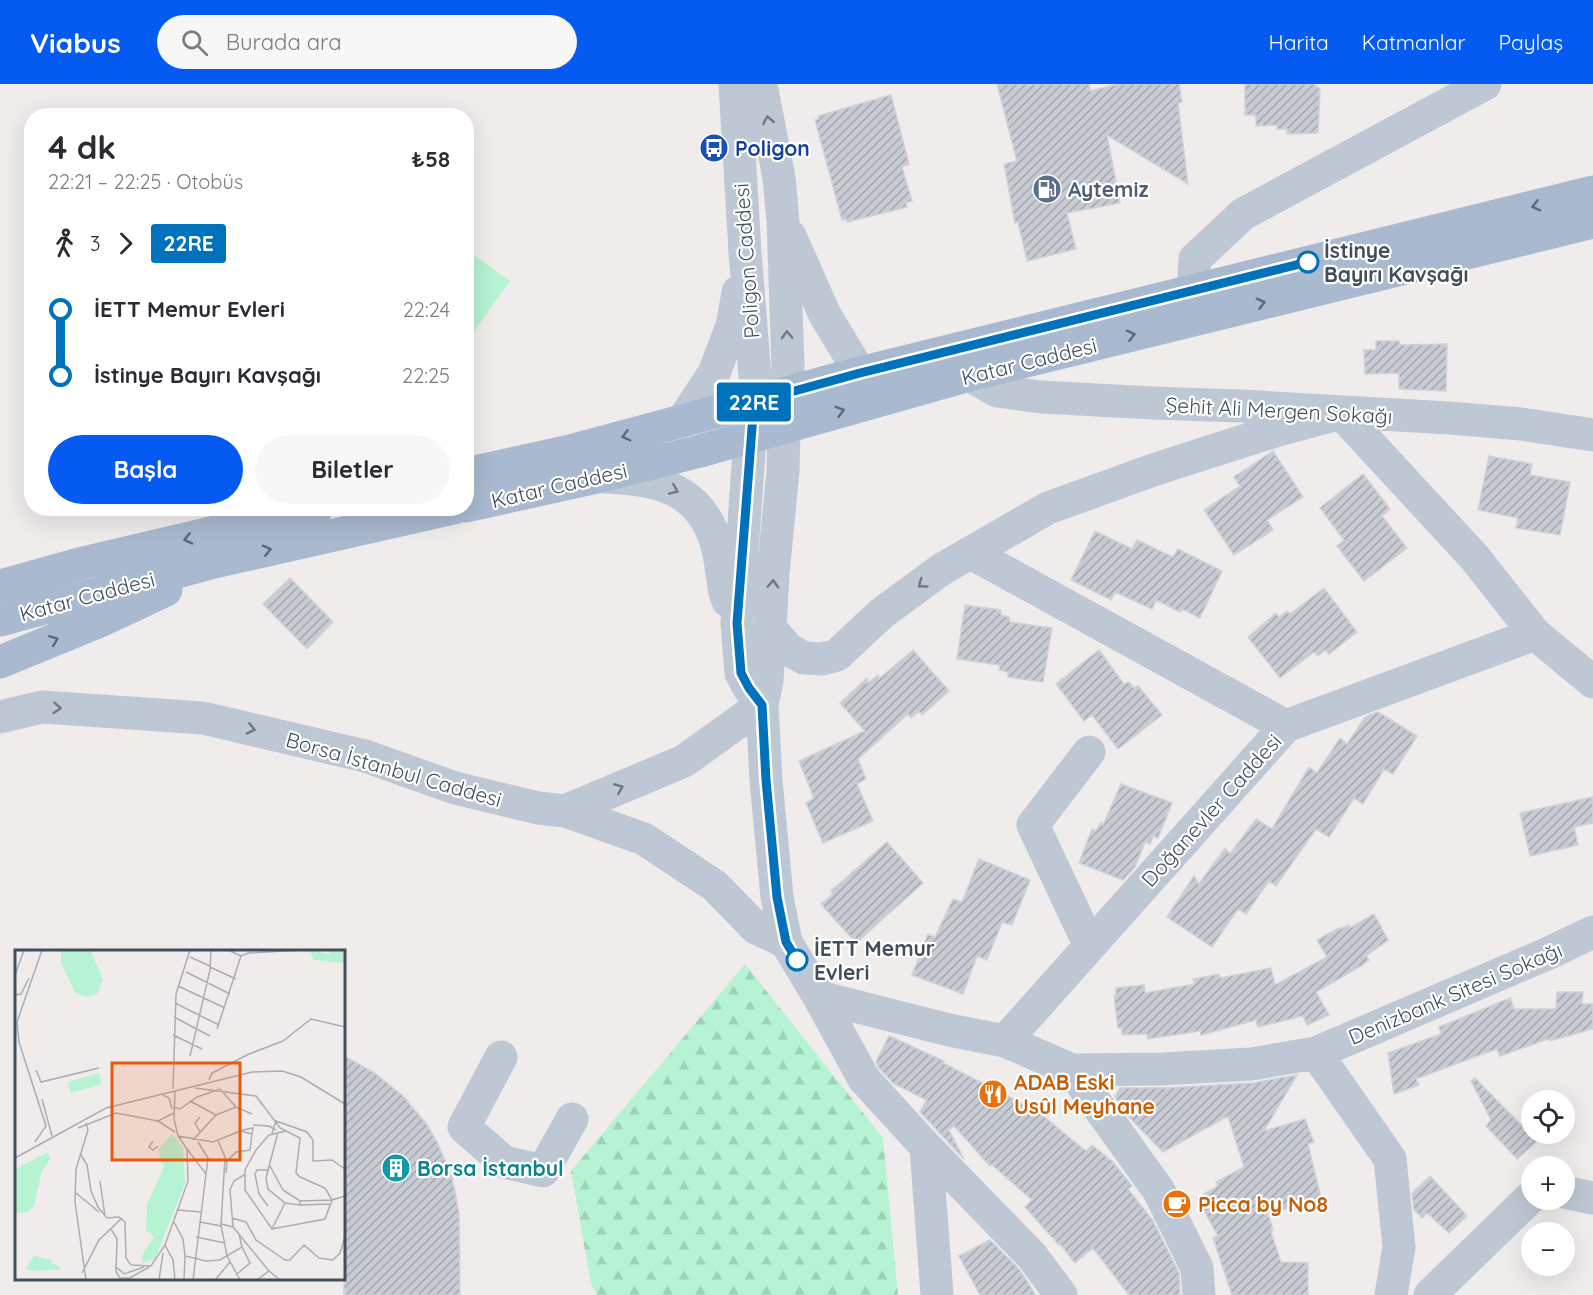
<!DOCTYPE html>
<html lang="tr">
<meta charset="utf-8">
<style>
body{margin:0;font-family:Quicksand,sans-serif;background:#f7f7f7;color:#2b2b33;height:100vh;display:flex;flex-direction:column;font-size:22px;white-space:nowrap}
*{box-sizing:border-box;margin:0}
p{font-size:20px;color:#7c7c81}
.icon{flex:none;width:33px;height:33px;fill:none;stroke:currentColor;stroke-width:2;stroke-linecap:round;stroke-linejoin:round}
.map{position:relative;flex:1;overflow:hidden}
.details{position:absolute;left:24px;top:24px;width:450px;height:408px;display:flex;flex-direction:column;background:#fff;border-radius:24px;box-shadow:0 6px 24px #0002}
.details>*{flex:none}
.badge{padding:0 12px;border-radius:4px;font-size:21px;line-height:39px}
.fabs{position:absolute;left:1521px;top:1006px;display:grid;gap:12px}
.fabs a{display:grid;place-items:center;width:54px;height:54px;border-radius:50%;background:#fff;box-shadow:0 6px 24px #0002;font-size:30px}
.map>.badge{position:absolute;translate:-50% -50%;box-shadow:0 0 0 3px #fff}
.legs{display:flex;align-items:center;gap:9px;height:66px;padding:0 24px;font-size:20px}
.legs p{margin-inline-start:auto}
.headline{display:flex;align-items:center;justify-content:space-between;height:102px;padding:0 24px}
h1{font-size:33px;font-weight:700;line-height:45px}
.cta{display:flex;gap:12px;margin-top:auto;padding:12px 24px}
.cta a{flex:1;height:69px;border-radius:36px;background:#055af1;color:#fff;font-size:24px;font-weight:700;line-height:69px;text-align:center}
.cta a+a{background:#f7f7f7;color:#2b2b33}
ul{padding:0 24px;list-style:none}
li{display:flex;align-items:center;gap:21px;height:66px;font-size:22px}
li i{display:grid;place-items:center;width:9px;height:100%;margin:0 8px;background:currentColor}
li i::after{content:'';width:15px;height:15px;margin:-8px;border:4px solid;border-radius:50%;background:#fff}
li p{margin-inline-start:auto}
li:first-child i{background:linear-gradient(#0000 50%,currentColor 0)}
li:last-child i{background:linear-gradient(currentColor 50%,#0000 0)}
header{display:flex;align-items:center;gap:36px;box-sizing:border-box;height:84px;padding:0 30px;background:#055af1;color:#fff}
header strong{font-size:28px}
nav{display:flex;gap:33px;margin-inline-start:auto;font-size:21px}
.search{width:420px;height:54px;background:#f7f7f7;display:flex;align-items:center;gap:15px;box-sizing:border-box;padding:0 21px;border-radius:33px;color:#7c7c81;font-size:22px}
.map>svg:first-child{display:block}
.green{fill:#b5f3d2}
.forest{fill:url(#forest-firs)}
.building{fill:url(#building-hatch);stroke:#d0d2d9;stroke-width:1.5}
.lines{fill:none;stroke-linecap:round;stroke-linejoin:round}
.minor{stroke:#bec8d4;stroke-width:33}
.major{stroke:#a9b9cf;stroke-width:33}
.oneway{stroke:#6e7986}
.oneway2{stroke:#5c6979}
.line-1-casing{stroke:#fff;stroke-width:14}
.line-1{stroke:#0072bc;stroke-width:9}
.stop-1-dot{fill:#fff;stroke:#0072bc;stroke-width:3}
.labels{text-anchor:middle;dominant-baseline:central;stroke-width:4.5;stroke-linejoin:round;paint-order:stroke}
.transit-label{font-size:21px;font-weight:bold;fill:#164399;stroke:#fff;text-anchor:start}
.service-label{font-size:21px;font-weight:bold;fill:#4e5e75;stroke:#fff;text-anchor:start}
.stop-label{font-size:21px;font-weight:bold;fill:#434e5c;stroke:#fff;text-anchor:start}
.street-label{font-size:21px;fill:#434e5c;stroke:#fff}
.food-label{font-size:21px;font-weight:bold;fill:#c56008;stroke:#fff;text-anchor:start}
.culture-label{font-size:21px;font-weight:bold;fill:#0d838f;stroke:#fff;text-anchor:start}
.inset-road{fill:none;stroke:#abadb2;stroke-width:1.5}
.view{fill:#e8590c;fill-opacity:0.15;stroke:#e8590c;stroke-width:3}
.inset-edge{fill:none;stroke:#434e5c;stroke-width:3}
</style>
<header>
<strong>Viabus</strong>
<div class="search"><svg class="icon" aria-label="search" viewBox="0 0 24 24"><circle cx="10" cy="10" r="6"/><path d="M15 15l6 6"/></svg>Burada ara</div>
<nav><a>Harita</a><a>Katmanlar</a><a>Paylaş</a></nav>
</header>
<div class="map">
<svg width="1593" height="1211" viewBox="0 0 1593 1211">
<defs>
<pattern id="forest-firs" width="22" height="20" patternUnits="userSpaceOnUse" patternTransform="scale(1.5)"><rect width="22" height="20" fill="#b5f3d2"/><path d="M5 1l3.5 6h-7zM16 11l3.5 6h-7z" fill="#9dd2b7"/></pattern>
<pattern id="building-hatch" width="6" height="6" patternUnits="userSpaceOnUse" patternTransform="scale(1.5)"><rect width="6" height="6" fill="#c8cbd3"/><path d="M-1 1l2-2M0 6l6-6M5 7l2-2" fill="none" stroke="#a4a7ae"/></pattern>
</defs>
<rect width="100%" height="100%" fill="#f0ecec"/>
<!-- green -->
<path class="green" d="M467,166l43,31 -41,57 -3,-1z"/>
<!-- forest -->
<path class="forest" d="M745,880l138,174 15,157h-301l-6,-11 -20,-113z"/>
<!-- building -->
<path class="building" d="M997,0h92l1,7 28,-7h61l3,18 -4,1 10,81 -81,-49 13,68 -53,10 9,36 -49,12 -9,-39 -3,1 -11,-59 13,-3z
M1245,0h68l7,5 -2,44 -31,1v-5h-10v-4l-21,1v-11h-11z
M891,11l18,69 -7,3 10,34 -6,2 1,4 -60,15 -1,-3 -4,1 -27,-100 4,-1 -1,-3z
M1376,257h23l1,4 47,-1 -1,47 -47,-2v-16l-34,1 -1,-24h12z
M1273,367l30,46 -36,23 6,10 -39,25 -30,-45 36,-24 -6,-9z
M1489,372l43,8 -2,11 40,7 -10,53 -44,-7 2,-10 -40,-8z
M1363,390l27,35 -8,7 25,32 -43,33 -27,-35 7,-6 -24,-32z
M1095,447l37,18 5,-9 36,17 5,-8 44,22 -22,47 -18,-9 -2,3 -24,-12 -4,9 -37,-17 -4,8 -40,-20z
M290,494l43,44 -26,27 -44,-45z
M1324,504l33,44 -28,22 -4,-4 -7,6 -4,-4 -34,26 -32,-41 28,-24 3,4 8,-6 3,3z
M965,521l36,5v5l8,2 1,5 42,6 -9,54 -35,-5v-5l-9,-2 1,-5 -43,-6z
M913,566l36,41 -27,24 -3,-4 -8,7 -3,-4 -50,45 8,20 -9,5 16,37 -50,22 -17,-40 8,-5 -15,-37 66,-30 -25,-28 27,-25 1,5 10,-8 1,4z
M1099,566l25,34 5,-2 5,6 4,-2 24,29 -44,34 -26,-34 -8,6 -28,-37z
M1378,628l39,24 -24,38 -9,-5 -21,35 -9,-6 -25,39 -13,-8 -40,57 -7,-5 -23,33 -8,-5 -26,38 -45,-30 27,-41 5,8 26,-36 5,6 26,-35 16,10 37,-62 8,6 23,-35 7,6 18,-27z
M1121,700l51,19 -14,35 -5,-2 -3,8 -5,-2 -10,25 -12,13 -44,-17 13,-34 4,2 5,-9 2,3z
M1593,713v26l-19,4 4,18 -48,11 -10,-43z
M887,758l36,41 -67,60 -35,-39 12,-10 -2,-3z
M979,775l51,21 -18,45 -10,-3 -15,38 -10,-4 -14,38 -51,-19 16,-41 7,3 18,-38 9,3z
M1374,830l14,26 -22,16 3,4 -8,6 -45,26 13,23 -22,10 -4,-9 -45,11 -2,-7 -55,15 -1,-4 -52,8 -1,-5 -25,1v-7h-4l-4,-32 2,-1v-7l28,-3 1,8 50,-9 -2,-5 26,-5 1,4 51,-10 4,17 52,-28 -10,-17 22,-12 1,1 9,-4 1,3z
M1557,908h26l-1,12h11v25l-43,12 1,-3 -51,18 -3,-7 -20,7 -61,23 3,6 -25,9 -6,-41 53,-19 -2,-7 71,-29 4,11h42z
M889,952l55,25 -1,2 94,48 49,40 6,-6 21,17 19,24 -4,3 25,32 26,52 1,22h-51l-36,-47 -18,15 -15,-19 -1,1 -34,-38 7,-7 -41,-36 -1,2 -36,-40 -5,4 15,29 -44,-47 7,-12 -33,-16 -15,-16 -3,-6z
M344,972l31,17 29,24 24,29 9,16 15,35 7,36 1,82h-116z
M1297,991l-33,56 41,-12 9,23 -6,2 13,54 -53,16 5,16 -2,2 10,30 27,1v32h-76l-19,-57 5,-2 -21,-38 21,-12 -2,-4 28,-15 -16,-51 -65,36 -35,-36 -13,-19 5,-9h44l88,-5z
M1475,994l62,63 -20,18 -31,-33 5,-6 -20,-39z
M1430,1092l37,40 -18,17 -22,-20 -5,5 -8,-8 -2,-17z
M990,1156l28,28 9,13 8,14h-55l-21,-39z"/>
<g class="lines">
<!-- minor -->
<path class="minor" d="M735,0l10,168 10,124 -1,26
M758,0l4,6 17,88 4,43 5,145 -2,27
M790,152l35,79 35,58
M1197,206l-3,-15 1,-16 48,-45 242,-130
M969,291l28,16 44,6 112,6 88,3 208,12 72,6 72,11
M683,336l31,-47 18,-47 6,-34
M784,343l-1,44 -10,103 -6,107 -5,24 4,75 11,117 9,45 33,55 130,33 56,11 67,29 91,-1 88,-5 65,-11 233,-100 44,-21
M750,353l-13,186 4,50 8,15 13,17
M604,393c52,2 95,10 112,65 5,17 6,35 9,51l3,8
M971,469l315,173
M770,544l18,21 16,9 18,1 15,-4 45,-42 60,-44 106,-61 108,-39 122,-39 63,-17 134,145 60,76
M0,633l42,-10 161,11 162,38 90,32 83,20 27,3 119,-50 78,-56
M1089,668l-56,73 57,121
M565,727l79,28 71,47 41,42 30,14
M819,913l45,82 62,68 11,148
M1005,957l281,-315 249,-92 58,48
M1316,969l74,106 9,88 -8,48
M501,973l-37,70 40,35 39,9 29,-52
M1072,986l87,121 38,77 2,27
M926,1063l106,109 29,39
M1564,1108l29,6
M1430,1211l102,-99"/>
<!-- major -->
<path class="major" d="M466,390l108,-24 286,-77 733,-181
M466,422l131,-29 103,-26 269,-76 624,-153
M0,502l83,-23 234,-55
M0,536l210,-57 244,-55
M0,578l100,-41 66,-31"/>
</g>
<!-- one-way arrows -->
<defs><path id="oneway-chevron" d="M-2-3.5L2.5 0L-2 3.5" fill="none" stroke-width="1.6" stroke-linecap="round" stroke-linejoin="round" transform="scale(1.5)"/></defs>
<g class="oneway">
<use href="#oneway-chevron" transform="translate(768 36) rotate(-101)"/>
<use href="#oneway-chevron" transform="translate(787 251) rotate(-92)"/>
<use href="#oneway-chevron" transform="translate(674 406) rotate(23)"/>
<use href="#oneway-chevron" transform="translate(773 500) rotate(-87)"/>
<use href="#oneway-chevron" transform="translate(922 500) rotate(144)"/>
<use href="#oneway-chevron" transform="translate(57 624) rotate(4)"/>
<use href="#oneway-chevron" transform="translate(251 645) rotate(13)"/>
<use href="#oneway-chevron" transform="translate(619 704) rotate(-22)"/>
</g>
<g class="oneway2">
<use href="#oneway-chevron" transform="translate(1536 122) rotate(166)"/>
<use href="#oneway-chevron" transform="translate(1261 219) rotate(-14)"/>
<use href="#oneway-chevron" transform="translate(1131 251) rotate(-14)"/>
<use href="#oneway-chevron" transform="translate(840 327) rotate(-16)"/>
<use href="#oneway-chevron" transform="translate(626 352) rotate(165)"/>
<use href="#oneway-chevron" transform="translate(188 455) rotate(167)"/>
<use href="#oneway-chevron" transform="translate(267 466) rotate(-13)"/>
<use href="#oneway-chevron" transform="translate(54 556) rotate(-22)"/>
</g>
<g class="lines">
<!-- line-1 casing -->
<g class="line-1-casing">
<path id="line-1" d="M797,876l-11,-18 -9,-45 -11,-117 -4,-75 -13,-17 -8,-15 -4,-50 17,-221 106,-29 448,-111"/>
</g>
<!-- line-1 -->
<use href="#line-1" class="line-1"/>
</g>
<!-- icons -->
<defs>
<g id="bus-disc" transform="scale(1.5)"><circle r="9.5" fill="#1a4fb4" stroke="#fff"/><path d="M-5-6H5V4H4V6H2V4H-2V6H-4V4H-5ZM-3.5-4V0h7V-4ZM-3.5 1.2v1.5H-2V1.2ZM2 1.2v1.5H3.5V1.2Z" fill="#fff"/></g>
<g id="fuel-disc" transform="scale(1.5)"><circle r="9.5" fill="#5c6f8a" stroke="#fff"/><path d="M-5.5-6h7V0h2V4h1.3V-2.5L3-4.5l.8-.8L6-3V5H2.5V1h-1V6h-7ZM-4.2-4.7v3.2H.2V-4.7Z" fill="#fff"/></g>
<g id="restaurant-disc" transform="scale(1.5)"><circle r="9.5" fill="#e8710a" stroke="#fff"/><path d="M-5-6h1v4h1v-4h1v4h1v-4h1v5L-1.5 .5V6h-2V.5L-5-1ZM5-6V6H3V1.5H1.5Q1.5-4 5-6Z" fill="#fff"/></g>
<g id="building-disc" transform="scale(1.5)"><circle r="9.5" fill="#0f9aa8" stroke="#fff"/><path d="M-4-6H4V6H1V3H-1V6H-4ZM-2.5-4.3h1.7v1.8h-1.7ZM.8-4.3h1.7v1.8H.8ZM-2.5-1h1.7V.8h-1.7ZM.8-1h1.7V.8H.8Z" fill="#fff"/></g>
<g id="cafe-disc" transform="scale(1.5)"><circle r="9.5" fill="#e8710a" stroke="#fff"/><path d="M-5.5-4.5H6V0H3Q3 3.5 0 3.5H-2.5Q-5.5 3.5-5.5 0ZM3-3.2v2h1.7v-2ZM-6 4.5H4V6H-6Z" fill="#fff"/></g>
</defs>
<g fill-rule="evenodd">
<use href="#bus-disc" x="714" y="64"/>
<use href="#fuel-disc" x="1047" y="105"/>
<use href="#restaurant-disc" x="993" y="1010"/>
<use href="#building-disc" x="396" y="1084"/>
<use href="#cafe-disc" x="1177" y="1120"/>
</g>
<!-- markers -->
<g class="stop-1-dot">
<circle cx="1308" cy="178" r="10"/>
<circle cx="797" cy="876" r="10"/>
</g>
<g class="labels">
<!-- transit labels -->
<g class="transit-label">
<text x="735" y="64">Poligon</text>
</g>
<!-- service labels -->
<g class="service-label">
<text x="1068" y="105">Aytemiz</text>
</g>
<!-- stop labels -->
<g class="stop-label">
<text x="1324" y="166">İstinye<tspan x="1324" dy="24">Bayırı Kavşağı</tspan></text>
<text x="814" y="864">İETT Memur<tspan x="814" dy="24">Evleri</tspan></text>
</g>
<!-- street labels -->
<g class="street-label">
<text transform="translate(746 177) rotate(-94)">Poligon Caddesi</text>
<text transform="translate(1029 277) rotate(-14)">Katar Caddesi</text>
<text transform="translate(1279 326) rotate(3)">Şehit Ali Mergen Sokağı</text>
<text transform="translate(559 401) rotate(-13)">Katar Caddesi</text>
<text transform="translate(87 512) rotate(-15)">Katar Caddesi</text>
<text transform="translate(394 685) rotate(16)">Borsa İstanbul Caddesi</text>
<text transform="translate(1211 726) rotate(-48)">Doğanevler Caddesi</text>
<text transform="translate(1455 909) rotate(-23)">Denizbank Sitesi Sokağı</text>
</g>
<!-- food labels -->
<g class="food-label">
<text x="1014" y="998">ADAB Eski<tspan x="1014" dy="24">Usûl Meyhane</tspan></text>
<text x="1198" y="1120">Picca by No8</text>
</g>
<!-- culture labels -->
<g class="culture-label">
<text x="417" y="1084">Borsa İstanbul</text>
</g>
</g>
<!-- overview -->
<g transform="translate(15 866)">
<rect width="330" height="330" fill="#f0ecec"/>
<path d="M46,0h29l13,29 -6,15 -11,3 -11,-5 -14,-29zM84,123l3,11 -31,9 -3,-11zM19,306l18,4 -1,4 7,1 2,5 -31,1 -3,-3z" fill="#b5f3d2"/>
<path d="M294,0l21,4 2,-4h13v13l-31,-3zM157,184l11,14 2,35 -30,76 -12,4 -2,-7 13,-19 -8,-7 1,-25 17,-38 -6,-17zM33,202l2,7 -8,12 -8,35 -6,6 -13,1v-44z" fill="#b5f3d2"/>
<path class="inset-road" d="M213,0l13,6 10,-4M235,3l52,-3M175,7l20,9M195,17l26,12M171,22l44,22M0,25l9,-25M163,36l47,22M0,45l6,-1 8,-16M160,53l44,22M159,67l36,19M202,79l24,-73M158,85l29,14M175,106l20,-86 1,-20M21,120l5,12 58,-14M194,130l3,-7 37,-19 34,-13 28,-22 34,8M180,138l61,8 24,32 20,10 -4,35 4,4 25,11 7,12 13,-4M158,139l3,-95 14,-44M160,141l-1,28 4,17 35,6 30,-12 10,-2 -1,6 -11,-3M148,145l6,3 3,11M27,149l10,37M175,151l26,14M159,157l6,2 17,-12 23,-8 16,18M185,167l-5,6 5,9M143,171l17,11M238,175l16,1 7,4M63,178l38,-15 42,8 16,-8M263,182l-12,46 2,11 17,14 15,2v-4M257,183l4,-12 31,11 6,8v21l19,-1 13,9M178,190l23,-25 20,-8 16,7M138,191l-4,6 4,3 5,-4M203,191l7,16 -4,68 6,31 13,24M20,192l11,-16 -27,-84 -2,-20 25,-72M183,192l10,16 -2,16M172,199l19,25 -13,106M65,203l7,12 4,26 7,16 9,11 12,-1 6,5 1,36 5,7 20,1 14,-21 23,-64 -1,-32 -9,-13M0,208l91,-50 146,-36 30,-1 19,6 44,27M255,216l13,24 17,11 32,-1 -7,19 -53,10 -27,-39v-20l11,-20 13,-15 17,-4M211,223l1,-12 9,-9 14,-2 2,-16M85,231l5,35M61,243l23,19M285,255l31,-1M253,256l-9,-12 -4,-20 2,-4h12M163,260l23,2M217,268l14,4 10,18 29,20h5l14,-15 15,13 14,2 7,-7 5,-16M159,272l9,17 2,17 21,5 14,-1 22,-13 -3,-13M185,272l21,4M206,274l12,3 36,44M218,277l-3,-37 4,-9 10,-6M96,279l6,10 -1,33 4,6h10l19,-11M257,279l13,-26M181,287l29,6M150,295l8,15 2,20M100,316l9,8 20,-7M67,323l17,-33 23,-22M222,324l13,-11 -8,-16M71,330l-11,-78 1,-33 12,-39 -2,-7M144,330l4,-27M169,330l1,-24M200,330l15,-18M242,330l12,-9 11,9"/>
<path class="view" d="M97,113h128v97h-128z"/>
<rect width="330" height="330" class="inset-edge"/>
</g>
</svg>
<div class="fabs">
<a><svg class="icon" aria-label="locate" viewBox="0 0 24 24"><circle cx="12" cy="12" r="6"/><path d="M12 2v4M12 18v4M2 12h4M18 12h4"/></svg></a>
<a>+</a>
<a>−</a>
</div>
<b class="badge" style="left:754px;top:318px;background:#0072bc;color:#fff">22RE</b>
<section class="details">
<div class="headline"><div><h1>4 dk</h1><p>22:21 – 22:25 · Otobüs</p></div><b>₺58</b></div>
<div class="legs"><svg class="icon" aria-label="walk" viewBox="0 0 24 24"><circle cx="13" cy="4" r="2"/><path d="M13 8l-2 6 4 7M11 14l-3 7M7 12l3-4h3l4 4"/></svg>3<svg class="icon" aria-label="forward" viewBox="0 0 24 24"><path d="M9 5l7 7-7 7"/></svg><b class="badge" style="background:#0072bc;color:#fff">22RE</b></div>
<ul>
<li><i style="color:#0072bc"></i><b>İETT Memur Evleri</b><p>22:24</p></li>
<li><i style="color:#0072bc"></i><b>İstinye Bayırı Kavşağı</b><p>22:25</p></li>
</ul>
<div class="cta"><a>Başla</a><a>Biletler</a></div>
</section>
</div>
